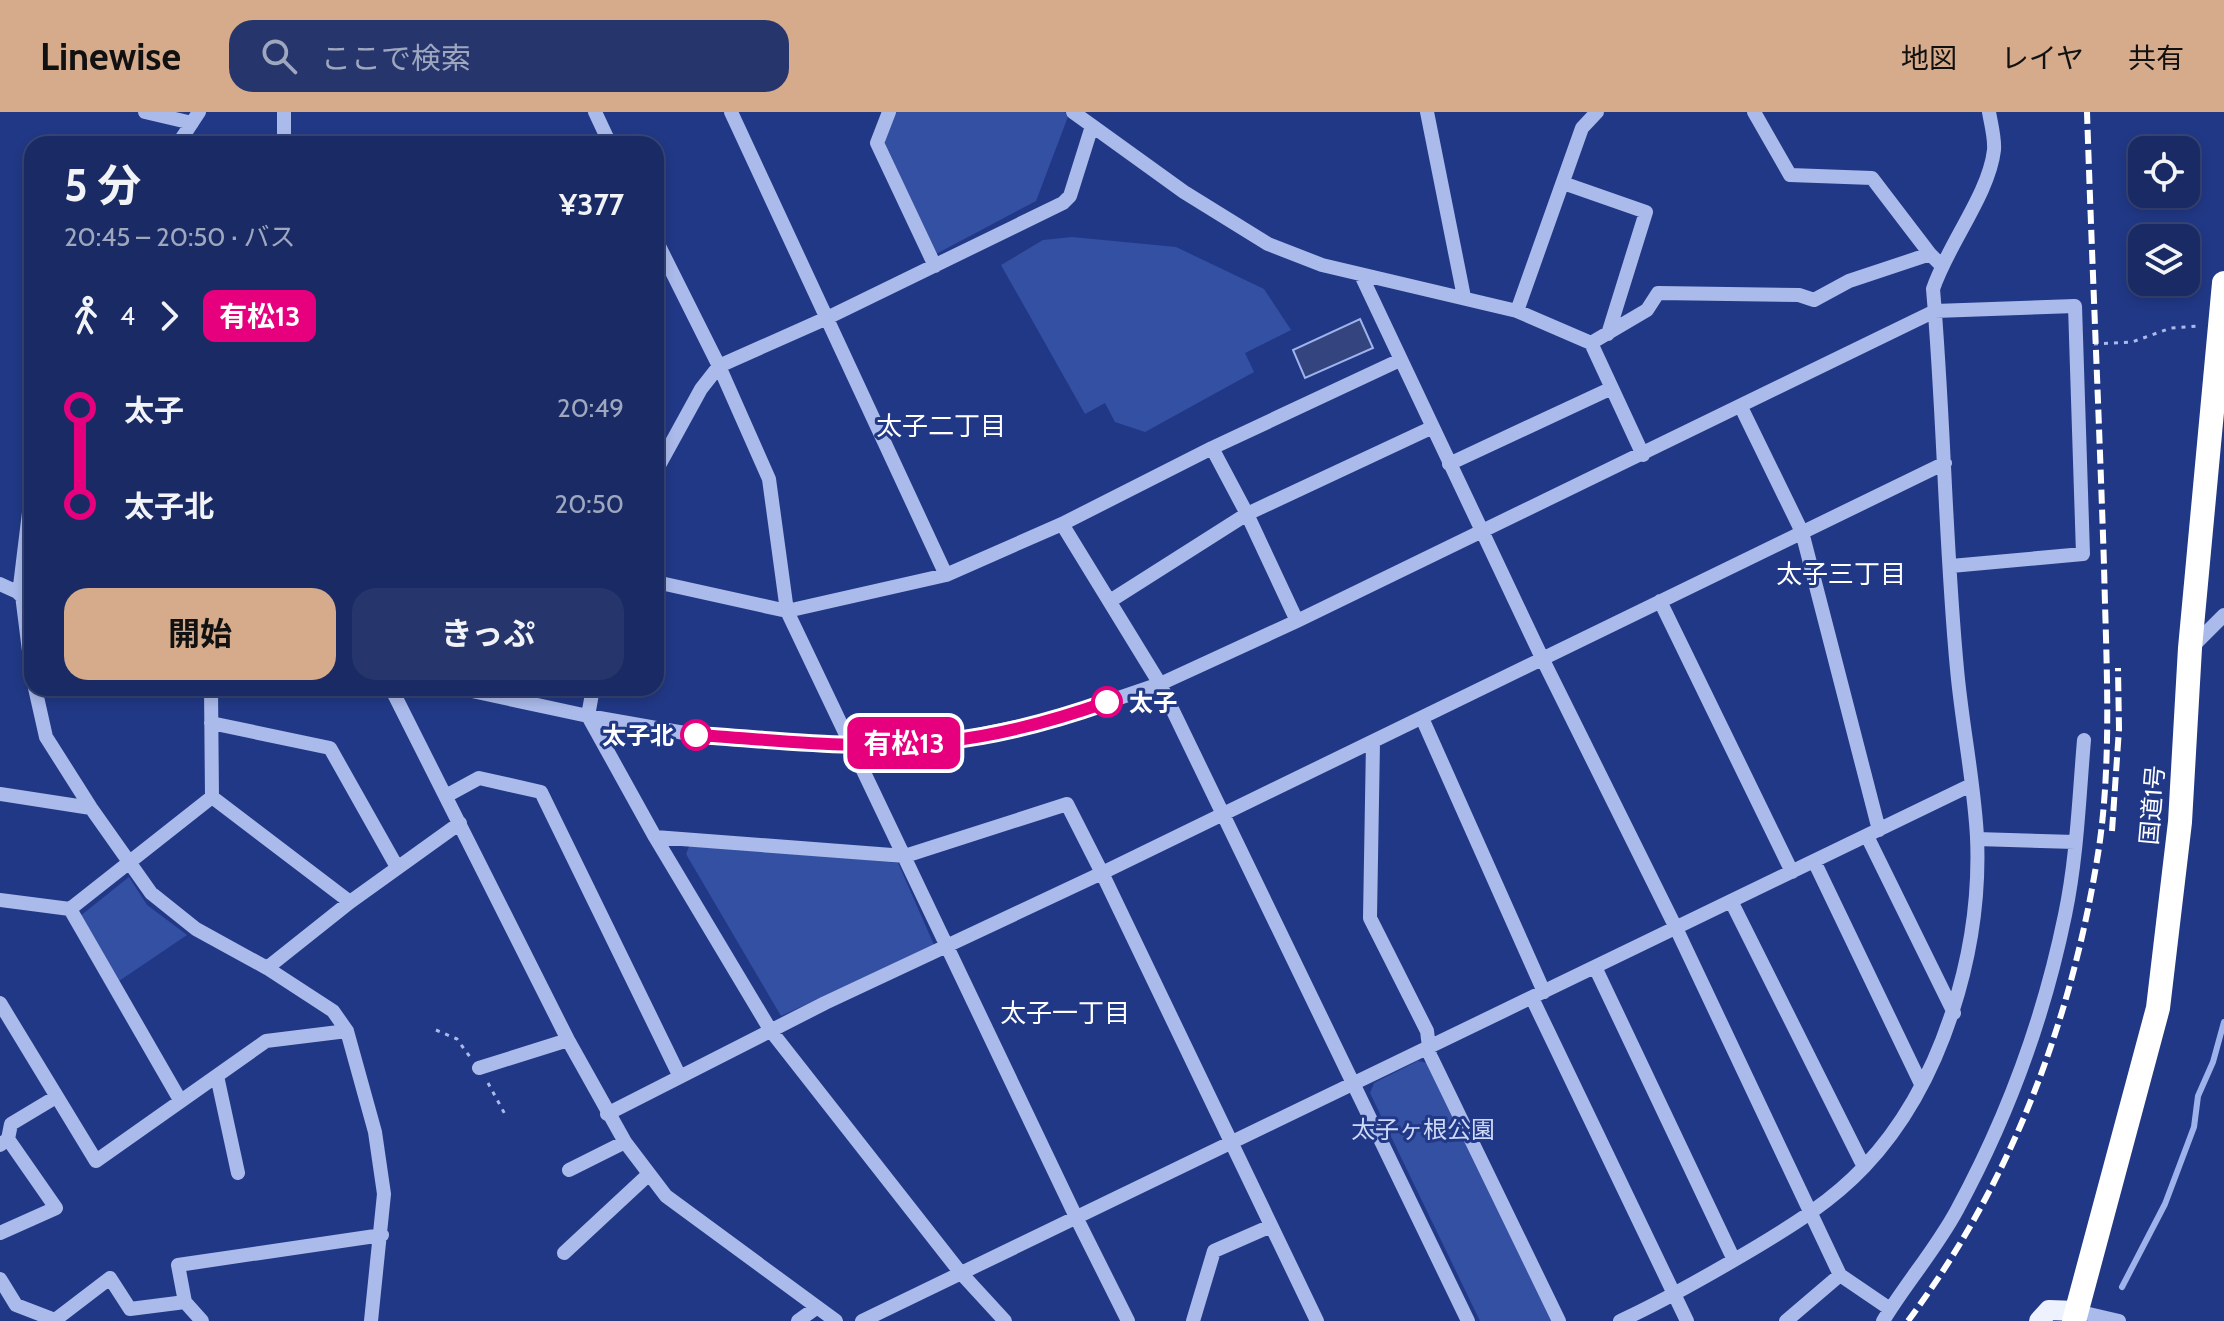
<!DOCTYPE html>
<html lang="ja">
<meta charset="utf-8">
<style>
body{margin:0;font-family:Cabin,"Noto Sans JP",sans-serif;background:#26366d;color:#f1f3f6;height:100vh;display:flex;flex-direction:column;font-size:30px;white-space:nowrap}
*{box-sizing:border-box;margin:0}
p{font-size:26px;color:#9fa7bf}
.icon{flex:none;width:44px;height:44px;fill:none;stroke:currentColor;stroke-width:2;stroke-linecap:round;stroke-linejoin:round}
.map{position:relative;flex:1;overflow:hidden}
.drawer{position:absolute;left:24px;top:24px;width:640px;height:560px;display:flex;flex-direction:column;background:#192a64;border-radius:24px;box-shadow:0 4px 12px #0003,0 0 0 2px #374678}
.drawer>*{flex:none}
.badge{padding:0 16px;border-radius:12px;font-size:28px;line-height:52px}
.tools{position:absolute;left:2128px;top:24px;display:grid;gap:16px}
.tools a{display:grid;place-items:center;width:72px;height:72px;border-radius:16px;background:#192a64;box-shadow:0 4px 12px #0003,0 0 0 2px #374678;font-size:40px}
.map>.badge{position:absolute;translate:-50% -50%;box-shadow:0 0 0 4px #fff}
.legs{display:flex;align-items:center;gap:12px;height:88px;padding:0 40px;font-size:26px}
.legs p{margin-inline-start:auto}
.head{display:flex;align-items:center;justify-content:space-between;height:136px;padding:0 40px}
h1{font-size:44px;font-weight:700;line-height:60px}
.button{display:flex;gap:16px;margin-top:auto;padding:16px 40px}
.button a{flex:1;height:92px;border-radius:24px;background:#d6ab8b;color:#111;font-size:32px;font-weight:700;line-height:92px;text-align:center}
.button a+a{background:#26366d;color:#f1f3f6}
ul{padding:0 40px;list-style:none}
li{display:flex;align-items:center;gap:28px;height:96px;font-size:30px}
li i{display:grid;place-items:center;width:12px;height:100%;margin:0 10px;background:currentColor}
li i::after{content:'';width:20px;height:20px;margin:-10px;border:6px solid;border-radius:50%;background:#192a64}
li p{margin-inline-start:auto}
li:first-child i{background:linear-gradient(#0000 50%,currentColor 0)}
li:last-child i{background:linear-gradient(currentColor 50%,#0000 0)}
header{display:flex;align-items:center;gap:48px;box-sizing:border-box;height:112px;padding:0 40px;background:#d6ab8b;color:#111}
header strong{font-size:38px}
nav{display:flex;gap:44px;margin-inline-start:auto;font-size:28px}
.search{width:560px;height:72px;background:#26366d;display:flex;align-items:center;gap:20px;box-sizing:border-box;padding:0 28px;border-radius:24px;color:#9fa7bf;font-size:30px}
.map>svg:first-child{display:block}
.green{fill:#3450a3}
.water{fill:#33447e;stroke:#9eb2eb;stroke-width:2}
.lines{fill:none;stroke-linecap:round;stroke-linejoin:round}
.stream{stroke:#9eb2eb;stroke-width:6}
.path{stroke:#aabaea;stroke-width:3;stroke-dasharray:4 6;stroke-linecap:butt}
.minor{stroke:#aabaea;stroke-width:14}
.major{stroke:#eef1fe;stroke-width:20}
.highway{stroke:#fff;stroke-width:24}
.rail{stroke:#fff;stroke-width:6;stroke-dasharray:14 6;stroke-linecap:butt}
.line-1-casing{stroke:#fff;stroke-width:18}
.line-1{stroke:#e6007e;stroke-width:12}
.stop-1-dot{fill:#fff;stroke:#e6007e;stroke-width:4}
.labels{text-anchor:middle;dominant-baseline:central;stroke-width:6;stroke-linejoin:round;paint-order:stroke}
.stop-label{font-size:24px;font-weight:bold;fill:#fff;stroke:#213886;text-anchor:start}
.street-label{font-size:24px;fill:#fff;stroke:#213886}
.park-label{font-size:24px;fill:#ced9f7;stroke:#213886}
.neighbourhood-label{font-size:26px;fill:#fff;stroke:#213886}
</style>
<header>
<strong>Linewise</strong>
<div class="search"><svg class="icon" aria-label="search" viewBox="0 0 24 24"><circle cx="10" cy="10" r="6"/><path d="M15 15l6 6"/></svg>ここで検索</div>
<nav><a>地図</a><a>レイヤ</a><a>共有</a></nav>
</header>
<div class="map">
<svg width="2224" height="1209" viewBox="0 0 2224 1209">
<rect width="100%" height="100%" fill="#213886"/>
<!-- green -->
<path class="green" d="M895,0h169l5,2 -33,87 -100,53 -52,-113z
M1072,125l104,10 88,42 27,41 -46,23 9,19 -109,60 -30,-10 -10,-19 -20,11 -84,-149 42,-25z
M691,730l207,21 36,82 -153,71 -95,-162z
M129,765l18,28 40,30 -68,46 -40,-64z
M1418,949l10,2 124,258h-72l-110,-228 4,-10z"/>
<!-- water -->
<path class="water" d="M1360,207l13,29 -68,30 -12,-28z"/>
<g class="lines">
<!-- stream -->
<path class="stream" d="M2122,1175l43,-83 29,-77 4,-31 15,-34 11,-40"/>
<!-- path -->
<path class="path" d="M2094,232l38,-2 39,-14 29,-2
M436,918l21,9 13,18
M488,971l19,35"/>
<!-- minor -->
<path class="minor" d="M145,0l47,11
M595,0l15,32
M731,0l215,463
M889,0l-12,31 58,123
M1073,0l111,80 84,52 54,21 195,46 74,32 52,112
M1427,0l37,185
M1754,0l36,63 82,3 58,76
M178,32l21,-32
M284,32v-32
M1563,71l83,29 -38,122
M656,128l63,126 50,113 18,132 289,606 52,104
M1361,163l182,385 133,268 164,347 50,34
M1517,199l65,-183 15,-16
M1591,231l56,-33 11,-17 141,2 15,5 35,-19 81,-27 11,11
M1741,295l61,125 77,298
M1212,336l35,66 50,107
M1449,352l163,-76
M656,359l45,-82 18,-23 108,-48 236,-115 7,-7 22,-70
M1062,412l98,160 308,637
M656,470l131,29 159,-36 116,-51 150,-76 188,-88
M0,472l24,11
M19,482l13,-106
M22,483l10,80
M1110,489l137,-87 184,-86
M1660,489l132,271
M2191,536l33,-33
M35,576l11,49 45,71 60,85 45,36 71,39 66,43 14,20 28,101 9,62 -13,127
M391,576l177,352 57,102 41,54 170,125
M458,576l130,28 108,19 155,11 97,-5 112,-23 100,-34 137,-63 638,-310 140,-5 8,248 -132,12
M593,576l-5,28 67,121 116,194 189,241 45,49
M1422,606l122,274
M211,611l119,25 67,119
M1373,630l-3,176 57,113 3,24 129,266
M0,682l91,14
M446,684l33,-18 62,14 139,285
M212,685l138,105
M1867,724l87,177
M655,725l250,19 162,-52 35,69 215,448
M1977,727l98,3
M1814,749l107,223
M0,788l70,9 142,-112 -1,-109
M1731,789l133,266
M70,797l110,191
M1595,855l139,293
M267,856l83,-66 110,-79
M1532,886l155,323
M0,891l96,158 170,-120 81,-10
M479,956l89,-28
M217,964l21,97
M607,1002l218,-111 277,-130 843,-410
M0,1033l8,-6 3,-15 45,-27
M569,1058l56,-28
M0,1121l56,-25 -48,-69
M564,1141l85,-79
M0,1167l16,26 39,15 55,-42 20,31 55,-7
M2076,1199l43,10
M202,1209l-17,-19 -7,-37 204,-30
M798,1209l18,-13
M862,1209l1109,-536
M1193,1209l21,-70 57,-25
M1620,1209c46,-21 89,-46 133,-72 40,-24 79,-48 111,-82 79,-83 118,-218 113,-330 -3,-56 -15,-112 -20,-168 -12,-126 -13,-254 -24,-380 15,-45 56,-95 61,-139 1,-12 -3,-26 -5,-38
M1786,1209l54,-46
M1883,1209c23,-38 53,-72 74,-111 50,-92 87,-193 108,-295 12,-57 14,-117 19,-175"/>
<!-- major -->
<path class="major" d="M2039,1209l10,-11 27,1"/>
<!-- highway -->
<path class="highway" d="M2074,1209l84,-313 22,-186 10,-174 34,-365"/>
<!-- rail -->
<path class="rail" d="M2112,719l7,-102 -1,-61
M1908,1209c101,-135 162,-295 189,-461 16,-94 9,-201 7,-295 -5,-151 -12,-302 -17,-453"/>
</g>
<g class="lines">
<!-- line-1 casing -->
<g class="line-1-casing">
<path id="line-1" d="M696,623c84,5 168,16 251,6 54,-6 109,-21 160,-39"/>
</g>
<!-- line-1 -->
<use href="#line-1" class="line-1"/>
</g>
<!-- markers -->
<g class="stop-1-dot">
<circle cx="1107" cy="590" r="14"/>
<circle cx="696" cy="623" r="14"/>
</g>
<g class="labels">
<!-- stop labels -->
<g class="stop-label">
<text x="1129" y="590">太子</text>
<text x="674" y="623" text-anchor="end">太子北</text>
</g>
<!-- street labels -->
<g class="street-label">
<text transform="translate(2152 693) rotate(-85)">国道1号</text>
</g>
<!-- park labels -->
<g class="park-label">
<text x="1423" y="1017">太子ヶ根公園</text>
</g>
<!-- neighbourhood labels -->
<g class="neighbourhood-label">
<text x="941" y="314">太子二丁目</text>
<text x="1841" y="462">太子三丁目</text>
<text x="1065" y="901">太子一丁目</text>
</g>
</g>
</svg>
<div class="tools">
<a><svg class="icon" aria-label="locate" viewBox="0 0 24 24"><circle cx="12" cy="12" r="6"/><path d="M12 2v4M12 18v4M2 12h4M18 12h4"/></svg></a>
<a><svg class="icon" aria-label="layers" viewBox="0 0 24 24"><path d="M12 4l9 5-9 5-9-5zM3 14l9 5 9-5"/></svg></a>
</div>
<b class="badge" style="left:904px;top:631px;background:#e6007e;color:#fff">有松13</b>
<section class="drawer">
<div class="head"><div><h1>5 分</h1><p>20:45 – 20:50 · バス</p></div><b>¥377</b></div>
<div class="legs"><svg class="icon" aria-label="walk" viewBox="0 0 24 24"><circle cx="13" cy="4" r="2"/><path d="M13 8l-2 6 4 7M11 14l-3 7M7 12l3-4h3l4 4"/></svg>4<svg class="icon" aria-label="forward" viewBox="0 0 24 24"><path d="M9 5l7 7-7 7"/></svg><b class="badge" style="background:#e6007e;color:#fff">有松13</b></div>
<ul>
<li><i style="color:#e6007e"></i><b>太子</b><p>20:49</p></li>
<li><i style="color:#e6007e"></i><b>太子北</b><p>20:50</p></li>
</ul>
<div class="button"><a>開始</a><a>きっぷ</a></div>
</section>
</div>
